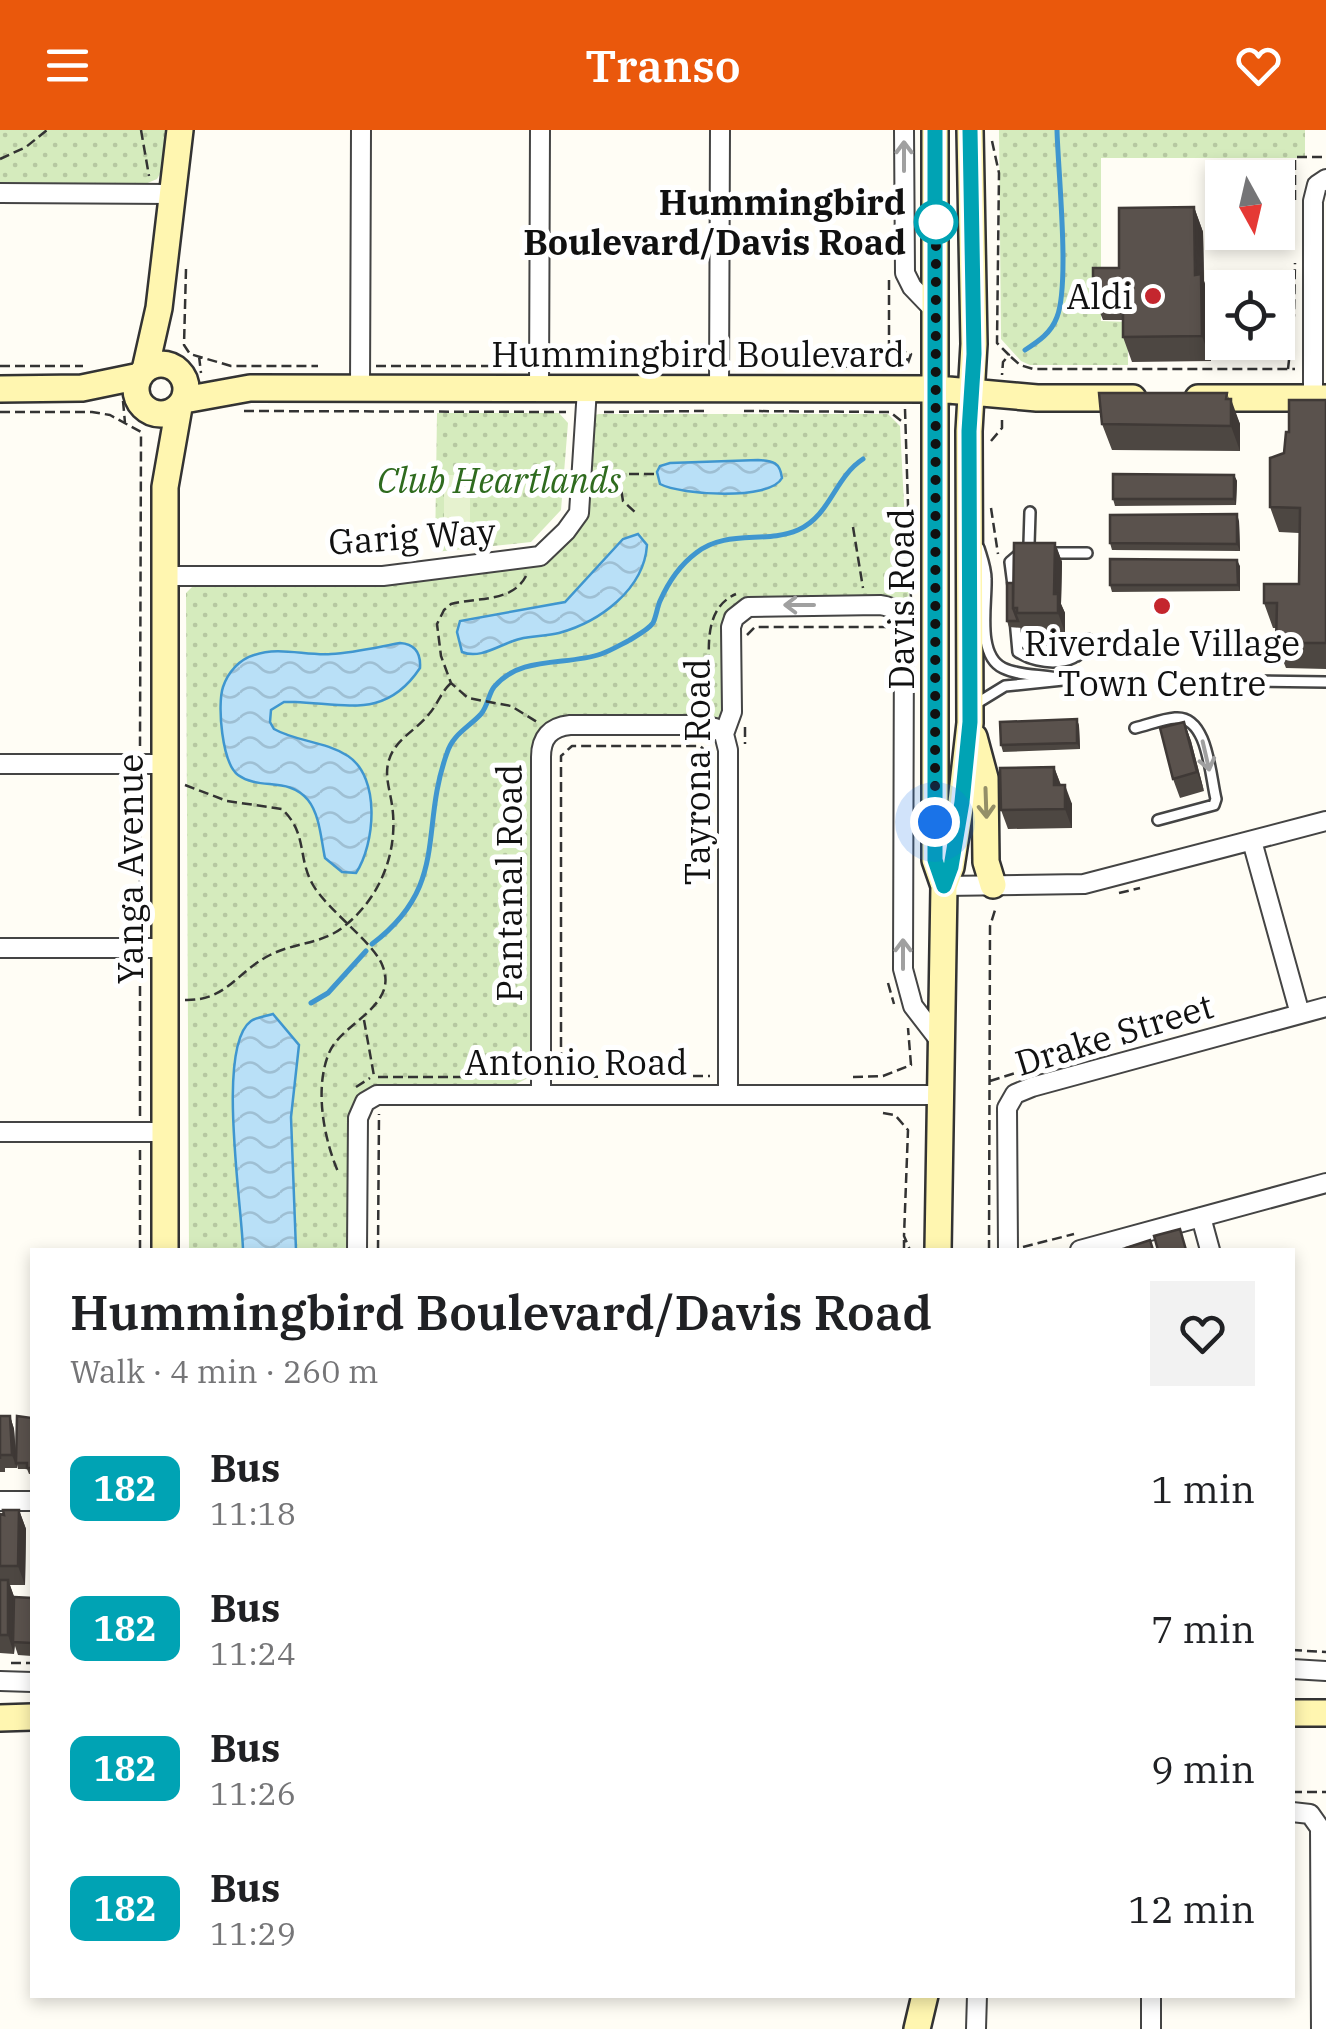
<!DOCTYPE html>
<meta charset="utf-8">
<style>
body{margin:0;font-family:"IBM Plex Serif",serif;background:#f2f2f2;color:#202124;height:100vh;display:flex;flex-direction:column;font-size:38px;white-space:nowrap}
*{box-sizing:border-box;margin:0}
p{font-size:32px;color:#757577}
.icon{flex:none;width:55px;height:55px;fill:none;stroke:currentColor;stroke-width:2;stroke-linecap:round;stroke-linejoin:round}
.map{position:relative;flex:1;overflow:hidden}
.sheet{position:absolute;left:30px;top:1118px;width:1265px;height:750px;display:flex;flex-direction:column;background:#fff;border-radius:0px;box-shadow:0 5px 15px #0003}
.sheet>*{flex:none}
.badge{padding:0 20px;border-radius:15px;font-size:35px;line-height:65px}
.needle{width:65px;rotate:172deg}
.fabs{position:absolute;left:1205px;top:30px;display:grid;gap:20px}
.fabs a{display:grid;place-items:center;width:90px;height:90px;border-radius:0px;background:#fff;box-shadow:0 5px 15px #0003;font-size:50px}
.you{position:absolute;width:50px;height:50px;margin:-25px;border:8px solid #fff;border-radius:50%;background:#1a73e8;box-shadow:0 0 0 15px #1a73e833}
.map>.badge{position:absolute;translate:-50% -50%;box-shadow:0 0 0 5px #fff}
.round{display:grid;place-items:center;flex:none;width:105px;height:105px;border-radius:0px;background:#f2f2f2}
.summary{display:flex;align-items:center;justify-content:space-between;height:170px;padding:0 40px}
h1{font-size:48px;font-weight:600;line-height:75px}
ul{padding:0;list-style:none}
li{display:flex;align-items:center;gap:30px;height:140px;padding:0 40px}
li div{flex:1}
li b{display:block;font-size:38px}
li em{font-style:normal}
li .badge{min-width:110px;font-weight:700;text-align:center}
header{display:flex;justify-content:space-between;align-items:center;height:130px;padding:0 40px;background:#ea580c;color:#fff;font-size:45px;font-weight:600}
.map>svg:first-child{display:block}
.park{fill:url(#park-dots)}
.pitch{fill:#e6f2cf}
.water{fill:url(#water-waves);stroke:#3f96cf;stroke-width:2.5}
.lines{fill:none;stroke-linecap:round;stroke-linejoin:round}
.stream{stroke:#3f96cf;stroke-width:5}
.lane-casing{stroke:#444;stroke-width:14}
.street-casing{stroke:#444;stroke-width:22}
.secondary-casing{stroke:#333;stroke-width:30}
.path{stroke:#333;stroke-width:2.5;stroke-dasharray:10 5;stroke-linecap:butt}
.lane{stroke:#fff;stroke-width:9}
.street{stroke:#fff;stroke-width:18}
.secondary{stroke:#fff6b0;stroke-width:25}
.wall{fill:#4d4742}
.shaded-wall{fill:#3f3936}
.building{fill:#5a524d;stroke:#3f3936;stroke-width:2.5}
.oneway{stroke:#a0a0a0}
.oneway2{stroke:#948f68}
.line-casing{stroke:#fff;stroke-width:22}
.line{stroke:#00a3b4;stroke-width:15}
.walk{stroke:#111;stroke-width:10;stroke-dasharray:0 18}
.stop-dot{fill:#fff;stroke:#00a3b4;stroke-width:5}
.poi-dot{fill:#c4262e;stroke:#fff;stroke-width:4}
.labels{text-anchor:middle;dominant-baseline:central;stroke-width:10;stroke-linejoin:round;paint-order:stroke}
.stop-label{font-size:35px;font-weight:bold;fill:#111;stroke:#fff;text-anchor:end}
.poi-label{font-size:35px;fill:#111;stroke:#fff;text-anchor:end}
.street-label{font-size:35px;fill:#111;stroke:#fff}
.park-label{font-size:35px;font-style:italic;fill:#2f6b1f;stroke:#fff}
</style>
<header><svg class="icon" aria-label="menu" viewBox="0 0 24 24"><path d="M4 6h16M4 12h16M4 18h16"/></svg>Transo<svg class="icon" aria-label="heart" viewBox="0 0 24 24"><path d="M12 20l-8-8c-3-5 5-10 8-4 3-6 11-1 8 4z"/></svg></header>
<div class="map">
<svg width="1326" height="1899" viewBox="0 0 1326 1899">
<defs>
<pattern id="park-dots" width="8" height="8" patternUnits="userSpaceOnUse" patternTransform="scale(2.5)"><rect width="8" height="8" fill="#d5ebbd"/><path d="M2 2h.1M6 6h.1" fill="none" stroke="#b6c8a1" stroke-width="1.8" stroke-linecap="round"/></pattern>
<pattern id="water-waves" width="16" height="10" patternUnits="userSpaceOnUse" patternTransform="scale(2.5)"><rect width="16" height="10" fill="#b9e0f7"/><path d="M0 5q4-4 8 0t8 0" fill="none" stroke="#9ebfd3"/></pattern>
</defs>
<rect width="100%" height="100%" fill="#fffdf5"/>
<!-- park -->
<path class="park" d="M0,0h168l-4,37 -7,12 -14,6h-143z
M999,0h306v28h-204v163l27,1v43h-98l-9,-4 -20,-22z
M437,283h122l9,10 -7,87 -30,32 -96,10z
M599,284h289l12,12 9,175 -32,-3 -135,3 -10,8 -6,106 -6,3 -159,-1c-19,4 -27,17 -29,35v314l-4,12 -14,7 -133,1 -22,8 -10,26v130h-160l-3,-657 10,-10 196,1 153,-18 34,-39 16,-112z"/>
<!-- pitch -->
<path class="pitch" d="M444,345h26v56h-26z"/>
<!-- water -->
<path class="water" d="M758,330c15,1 22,2 24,18 -12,23 -101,17 -122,6l-3,-12 3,-6 10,-3z
M638,404l9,11c-3,45 -48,77 -88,88 -15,4 -32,2 -46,8 -17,6 -34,18 -51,11l-5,-20 3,-11 105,-19 58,-63z
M400,513c15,1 21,10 20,25 -34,51 -73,36 -125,34h-11l-13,8 -1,12 4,7c23,13 51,12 74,27 33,22 27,88 8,117l-14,-1 -17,-14c-4,-18 -5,-43 -17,-58 -20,-24 -48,-9 -70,-25 -16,-12 -21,-70 -15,-88 5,-15 17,-28 31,-32 25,-9 52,1 77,-1 23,-1 47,-7 69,-11z
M273,884l26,31 -8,72 5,133h-53c-1,-44 -27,-204 8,-229 6,-4 16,-5 22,-7z"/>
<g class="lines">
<!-- stream -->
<path class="stream" d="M1025,220c14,-9 26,-17 32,-33 13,-34 1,-145 0,-187
M372,814c78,-59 47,-114 75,-191 6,-19 21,-25 34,-39 7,-8 7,-19 13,-27 26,-32 73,-21 107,-33 9,-3 19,-9 27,-13 8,-5 20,-11 25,-18 3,-6 4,-15 7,-22 8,-18 20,-36 36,-48 30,-24 70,-9 102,-23 33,-15 36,-52 65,-71
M311,873l17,-10 38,-42"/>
<!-- lane casing -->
<g class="lane-casing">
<path id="lane" d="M1030,382l-1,32 5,8
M979,418c3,10 7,20 7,31 1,24 -10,76 17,89 18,9 43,6 62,12
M1049,423h38
M1014,463l-4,-31 13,-11
M1015,489l3,33c22,14 63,16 70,-13
M1018,506l11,11 48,9
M1254,551l72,1
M974,575l31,-19 58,-6
M1135,598c13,-3 27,-9 40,-10 33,-3 35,57 41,81l-2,6 -56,15"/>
</g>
<!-- street casing -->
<g class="street-casing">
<path id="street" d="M904,0l1,143 7,14 23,24
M0,63l172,1
M360,259l1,-259
M539,259l1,-259
M719,259l1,-259
M1313,268v-197l4,-16 9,-6
M165,446h218l157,-20 26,-25 13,-18 8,-124
M0,634h165
M1252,711l48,173
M944,756l140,-2 242,-63
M0,818h165
M541,964v-337c0,-19 9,-30 29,-32h132l13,3 9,6
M728,964v-344l-4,-16 8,-22 -1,-85 3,-9 14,-11 132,-2c16,2 22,9 24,26l-1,338 10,37 27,35
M0,1002h165
M1201,1087l9,33
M357,1120l1,-132 7,-16 12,-7h562
M1008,1120l-1,-142 8,-14 17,-7 294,-80
M1080,1120l246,-67
M0,1371h32
M1292,1539l34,2
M0,1551l32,1
M1292,1682l18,2 10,14 1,201
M976,1899l1,-34
M1151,1899v-34"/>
</g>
<!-- secondary casing -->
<g class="secondary-casing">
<path id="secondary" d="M935,0v730l9,26
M136 259a25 25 0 1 1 50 0a25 25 0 1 1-50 0Z
M145,240l14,-62 21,-178
M0,259l82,-1 58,-12
M1198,268h128
M184,270l66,-12 687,1 100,9h96
M974,607l11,41 1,84 7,23
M165,1120v-763l14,-80
M938,1120l6,-364 7,-19 10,-65 9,-79 -1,-292 5,-87 -4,-214
M1292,1583h34
M0,1588l32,-1
M917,1899l8,-34"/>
</g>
<!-- path -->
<path class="path" d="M141,0l8,46
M992,11l7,32 -2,170 12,12 -6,7 -1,13
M0,29l26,-12 21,-17
M1295,70v-43h31
M186,139l-2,76 6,9 41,12h87
M889,150v67l22,7 -4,12
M199,226l2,17
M1011,227l9,8 13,4h262
M0,236h83
M376,236h147
M556,236h147
M736,236l132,1
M876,237l33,-8
M1288,239l6,-54 1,-52
M123,271l2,22
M905,279l6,192
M244,281l322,1
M744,281l146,1 14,11
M0,282h92l18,3 31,17 -1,314
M604,282l102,-1
M991,311l11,-13v-10
M599,344h57
M619,347l4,24 14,13
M991,378l7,46
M853,397l10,61
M526,446c-14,27 -50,21 -75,28l-7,6 -7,14 4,32 10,27 17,15 43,8 26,16
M891,459h20
M747,505l8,-8h131
M703,577l7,-8c2,-34 -13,-88 26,-105
M745,597v17
M140,654v147
M185,655l42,16 55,8c26,25 15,48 31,76 16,27 62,58 70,82 15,40 -42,56 -54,86 -15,36 -5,87 10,121
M1119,763l21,-5
M888,853l6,21
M185,870c42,1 51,-28 85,-45 23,-12 51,-11 72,-27 38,-29 57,-76 50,-123 -2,-15 -8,-30 -3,-45 6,-21 28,-30 40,-46 9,-10 12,-22 22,-31
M364,890l10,56
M378,947h147
M558,947l152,-1
M561,947v-321l11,-10h128l10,9
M853,947l30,-1 28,-11 -3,-37
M990,951l35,-11
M356,957l14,-9
M883,983l12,2 13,15 -4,106 6,14
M140,986v-152
M1023,1117l51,-13
M140,1120v-101
M378,1120l1,-136
M904,1120v-13
M989,1120l1,-324 6,-19
M1292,1520l34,2
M11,1533h21
M1292,1662h34"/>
<!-- lane -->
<use href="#lane" class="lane"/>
<!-- street -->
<use href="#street" class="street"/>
<!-- secondary -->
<use href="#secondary" class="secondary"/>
</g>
<!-- wall -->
<path class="wall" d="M1194,77l9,25 1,49 6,19 1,61 -79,1 -9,-25v-17h-20l-10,-25 26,-27z
M1229,269l11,25v27l-128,-1 -10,-26z
M1326,270v269l-40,-1 -10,-25 1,-15h-4l-9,-25 35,-19v-51l-20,-1 -9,-25 14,-54z
M1234,345l3,6 -1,24 -121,1 -2,-7z
M1239,391l1,30 -128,-1 -2,-7z
M1055,413l7,19 -1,42 4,9v19h-41l-2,-4 -13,-1 -2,-6 6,-38z
M1240,436v25l-128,1 -2,-7z
M1077,589l2,7 1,23 -77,3 -2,-7z
M1184,592l7,19 13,50 -24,7 -7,-19z
M1054,637l7,18 11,19v24l-64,1 -7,-19z
M0,1286h10l4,13 2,28 16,-39v56h-3l-2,-5h-9l-1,-4v3h-12v4h-5z
M19,1380l7,19 -1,56h-15l4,12 18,1v58l-14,-1 -3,-9 -1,8 -14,-1v-139z"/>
<!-- shaded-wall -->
<path class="shaded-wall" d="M1194,77l9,25 1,49 6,19 1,61 -9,-25 -7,-61z
M1227,263l4,12v-6l9,25v27l-9,-25z
M1234,345l3,6 -1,24 -2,-6z
M1237,384l2,7 1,30 -3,-7z
M1055,413l7,19 -1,42 4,9v19l-7,-19 -4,-19z
M1237,430l3,6v25l-2,-6z
M1077,589l2,7 1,23 -3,-6z
M1184,592l7,19 13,50 -7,-19z
M1054,637l7,19 -7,-1z
M1065,655l7,19v24l-7,-19z
M10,1286l4,13 3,39 -5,-13z
M19,1380l7,19 -1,56 -7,-19z
M8,1450l7,19 -1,55 -6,-19z"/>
<!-- building -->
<path class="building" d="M1194,77l1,68 6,-1 1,62 -79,1v-43l-30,1v-27h26v-60z
M1099,263h128l-1,6h5v27l-129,-2z
M1289,270h37v243h-50l1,-40h-13v-19h35l1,-76 -30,-1v-49l14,-5 2,-21h3z
M1113,344l121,1v24h-121z
M1237,384v30l-127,-1v-28z
M1014,413h41l-1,51h4v19h-41v-5h-4z
M1110,429l127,1 1,25h-128z
M1007,453h6v25l5,13h-11z
M1077,589v24l-76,2 -1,-23z
M1184,592l13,50 -24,7 -13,-51z
M1054,637v18h11v24l-64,1 -1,-42z
M1180,1099l6,21h-28l-4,-14z
M1150,1110l3,10h-27v-2z
M0,1286h10l2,39h-12v4z
M17,1286l15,2v50h-5v-5h-11z
M3,1380h16l-1,56h-18v-52l4,1z
M0,1450h8v55h-8z
M14,1467l18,1v45l-19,-1z"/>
<!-- one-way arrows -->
<defs><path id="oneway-shaft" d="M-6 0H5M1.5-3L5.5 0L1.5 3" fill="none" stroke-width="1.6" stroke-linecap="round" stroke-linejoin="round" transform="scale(2.5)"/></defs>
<g class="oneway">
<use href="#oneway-shaft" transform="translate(904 26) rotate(-90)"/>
<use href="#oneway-shaft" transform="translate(799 475) rotate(180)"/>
<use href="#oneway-shaft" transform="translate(1206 626) rotate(77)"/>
<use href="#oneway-shaft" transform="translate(903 824) rotate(-90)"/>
</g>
<use class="oneway2" href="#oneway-shaft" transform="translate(986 673) rotate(88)"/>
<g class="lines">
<!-- line casing -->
<g class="line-casing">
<path id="line" d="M935,0v730l9,26 7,-19 11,-65 8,-80 -1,-291 5,-77 -4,-224"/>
</g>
<!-- line -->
<use href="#line" class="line"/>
<!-- walk -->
<path class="walk" d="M935,692l1,-606v6"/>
</g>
<!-- markers -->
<circle class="stop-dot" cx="936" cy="92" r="20"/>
<g class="poi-dot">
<circle cx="1153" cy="166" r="10"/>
<circle cx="1162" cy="476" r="10"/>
</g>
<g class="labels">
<!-- stop labels -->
<g class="stop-label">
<text x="906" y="72">Hummingbird<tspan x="906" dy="40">Boulevard/Davis Road</tspan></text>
</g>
<!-- poi labels -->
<g class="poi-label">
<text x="1133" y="166">Aldi</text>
<text x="1162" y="513" text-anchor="middle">Riverdale Village<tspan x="1162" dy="40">Town Centre</tspan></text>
</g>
<!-- street labels -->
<g class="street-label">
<text x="698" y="224">Hummingbird Boulevard</text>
<text transform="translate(412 406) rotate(-4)">Garig Way</text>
<text transform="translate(901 469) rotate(-90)">Davis Road</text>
<text transform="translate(697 642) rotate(-90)">Tayrona Road</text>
<text transform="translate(130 739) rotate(-90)">Yanga Avenue</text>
<text transform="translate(509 753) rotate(-90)">Pantanal Road</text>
<text transform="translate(1114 904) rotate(-17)">Drake Street</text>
<text x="576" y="932">Antonio Road</text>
</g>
<!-- park labels -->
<g class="park-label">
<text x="499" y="350">Club Heartlands</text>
</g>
</g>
</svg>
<div class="fabs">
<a><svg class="needle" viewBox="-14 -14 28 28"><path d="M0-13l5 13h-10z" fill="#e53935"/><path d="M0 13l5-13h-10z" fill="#757577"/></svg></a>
<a><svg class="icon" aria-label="locate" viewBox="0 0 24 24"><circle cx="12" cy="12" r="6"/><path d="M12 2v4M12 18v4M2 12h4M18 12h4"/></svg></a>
</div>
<div class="you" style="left:935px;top:692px"></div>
<section class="sheet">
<div class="summary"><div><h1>Hummingbird Boulevard/Davis Road</h1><p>Walk · 4 min · 260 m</p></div><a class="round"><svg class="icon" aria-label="heart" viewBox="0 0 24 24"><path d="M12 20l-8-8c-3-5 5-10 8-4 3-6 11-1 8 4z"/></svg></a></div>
<ul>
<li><span class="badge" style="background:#00a3b4;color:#fff">182</span><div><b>Bus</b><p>11:18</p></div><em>1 min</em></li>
<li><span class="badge" style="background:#00a3b4;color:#fff">182</span><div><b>Bus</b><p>11:24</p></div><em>7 min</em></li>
<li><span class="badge" style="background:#00a3b4;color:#fff">182</span><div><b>Bus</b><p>11:26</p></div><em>9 min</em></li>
<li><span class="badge" style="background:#00a3b4;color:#fff">182</span><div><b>Bus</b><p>11:29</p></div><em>12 min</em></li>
</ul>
</section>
</div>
